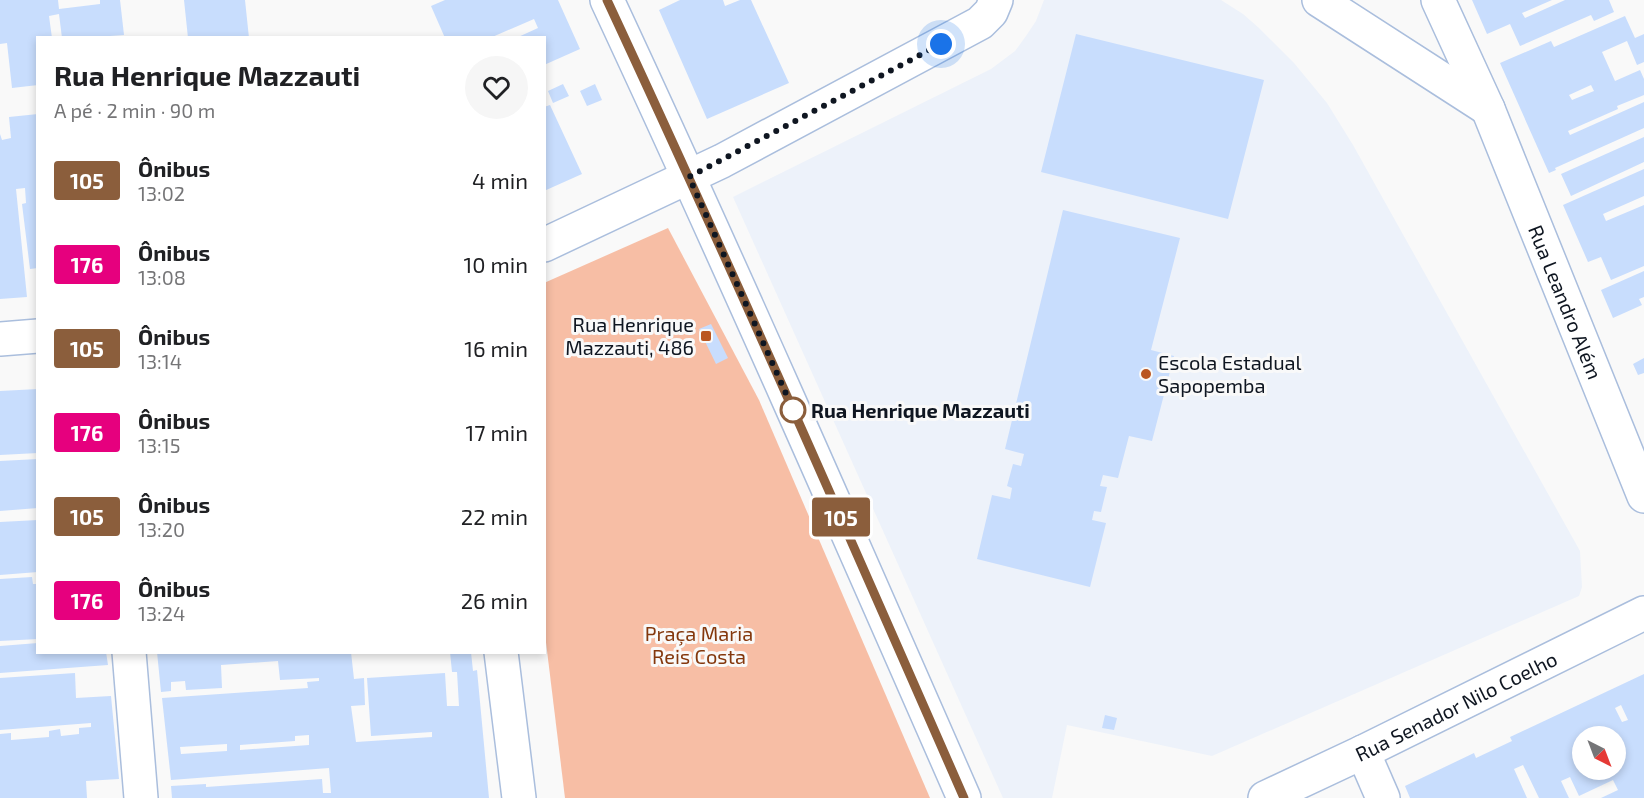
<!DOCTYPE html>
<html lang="pt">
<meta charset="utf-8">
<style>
body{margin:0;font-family:"Exo 2",sans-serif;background:#f6f6f6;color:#202124;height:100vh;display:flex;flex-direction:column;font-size:22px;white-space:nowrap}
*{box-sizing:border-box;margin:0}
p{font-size:20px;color:#757577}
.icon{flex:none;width:33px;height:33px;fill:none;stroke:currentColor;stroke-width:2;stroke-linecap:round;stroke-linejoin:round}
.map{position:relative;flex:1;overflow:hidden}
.sheet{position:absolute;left:36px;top:36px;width:510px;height:618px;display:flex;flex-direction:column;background:#fff;border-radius:0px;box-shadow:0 3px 9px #0003}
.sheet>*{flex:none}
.badge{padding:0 12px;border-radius:4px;font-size:21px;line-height:39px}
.needle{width:39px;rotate:138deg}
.buttons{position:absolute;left:1572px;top:726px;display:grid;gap:12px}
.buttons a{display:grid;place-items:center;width:54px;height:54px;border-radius:50%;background:#fff;box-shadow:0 3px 9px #0003;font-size:30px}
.you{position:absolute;width:30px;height:30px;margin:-15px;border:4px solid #fff;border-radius:50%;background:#1a73e8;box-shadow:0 0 0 9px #1a73e833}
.map>.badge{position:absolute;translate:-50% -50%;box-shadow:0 0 0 3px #fff}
.round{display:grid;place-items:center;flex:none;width:63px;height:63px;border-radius:32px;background:#f6f6f6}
.head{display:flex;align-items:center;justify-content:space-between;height:102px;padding:0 18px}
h1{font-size:28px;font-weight:700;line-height:45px}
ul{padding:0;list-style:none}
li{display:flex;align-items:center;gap:18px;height:84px;padding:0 18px}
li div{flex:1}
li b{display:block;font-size:22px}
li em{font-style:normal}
li .badge{min-width:66px;font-weight:700;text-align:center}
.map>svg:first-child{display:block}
.built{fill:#edf2fa}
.green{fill:#f7bea5}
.building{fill:#c8ddfd;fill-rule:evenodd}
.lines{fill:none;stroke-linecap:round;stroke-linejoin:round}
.minor-casing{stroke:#aabedd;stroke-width:36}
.minor{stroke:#fff;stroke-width:33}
.line-casing{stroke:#fff;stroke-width:14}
.line{stroke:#8b5e3c;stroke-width:9}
.walk{stroke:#0f1621;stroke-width:6;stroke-dasharray:0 10.8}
.poi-dot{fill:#ba5621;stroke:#f9f9f9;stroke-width:2}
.stop-dot{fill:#fff;stroke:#8b5e3c;stroke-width:3}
.labels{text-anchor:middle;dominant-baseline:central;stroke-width:6;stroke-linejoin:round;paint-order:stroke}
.street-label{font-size:20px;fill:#0f1621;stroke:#f9f9f9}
.poi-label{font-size:20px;fill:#0f1621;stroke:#f9f9f9;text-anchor:end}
.stop-label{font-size:20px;font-weight:bold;fill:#0f1621;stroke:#f9f9f9;text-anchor:start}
.park-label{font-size:20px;fill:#84380d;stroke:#f9f9f9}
</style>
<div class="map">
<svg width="1644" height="798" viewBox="0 0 1644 798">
<rect width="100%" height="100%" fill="#f9f9f9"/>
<!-- built -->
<path class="built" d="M1044,0h177l22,14 16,14 35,35 33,40 26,42 227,406 2,36 -3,9 -367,160 -145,-31 -15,73h-49l-270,-601 258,-128 24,-18 11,-15 10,-15z"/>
<!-- green -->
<path class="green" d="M668,228l91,172 171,398h-365l-21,-172v-343z"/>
<!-- building -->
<path class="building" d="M0,0h58l1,9 41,-5v-4h20l4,35 -14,1v2h-48l-3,-24 -10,2 3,22h-14v47l-26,3 -5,-45 -7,1z
M184,0h61l4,38h-61z
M445,0h113l22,49 -36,16v-27h-28l22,-10 -4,-9 -44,19h-45l-14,-32z
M680,0h43l2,6 15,-6h11l38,83 -82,36 -48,-109z
M1472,0h80l-30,13 3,5 40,-18h44l5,12 -20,9 -3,-6 -71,31 -10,-22 -23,10z
M1625,16l10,22 9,-4v28l-7,3 -10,-24 -25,11 13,29 25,-11 4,9v16l-27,11 1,3 -50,22 2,4 74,-33v26l-89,40 1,2 -7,3 -49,-110 51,-22 3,6zM1591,85l3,6 -22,9 -3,-5z
M1076,34l188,46 -36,139 -187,-47z
M563,84l6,12 -16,7 -5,-12z
M595,84l7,16 -15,6 -7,-15z
M550,105l32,69 -38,17v-84z
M38,114v154l-8,1 -8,-65 4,-1 -1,-15 -9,1 11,108 -27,2v-165l2,6 9,-2 -2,-21z
M1644,137v25l-73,34 -10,-22z
M1644,169v27l-41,18 3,7 38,-16v61l-33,14 -10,-23 -13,5 -25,-57z
M1063,210l117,28 -29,112 23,6 -22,85 -23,-5 -11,42 -15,-3 -3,11 7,1 -6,25 -7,-1 -2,9 14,3 -16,64 -113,-28 15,-64 18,4 2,-11 -5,-2 6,-22 8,2 3,-12 -19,-5z
M1644,271v26l-5,2 3,6 -29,13 -12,-28z
M711,324l17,34 -12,6 -17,-35z
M1644,358v15l-6,2 -5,-11z
M38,389v64l-38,2v-64z
M38,459v49l-38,3v-50z
M38,520v52l-38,3v-53z
M32,577l1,7h5v55l-38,2v-62z
M38,643v9h68l2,13 -108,8v-27z
M157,652h194l3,27 10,-1 1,27 -14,1 5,36 76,-5v-5l-61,4 -4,-58 78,-5 2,33h12l-2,-34h-5l-2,-20h21l2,19 4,-1 12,128h-317l-1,-12 35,-2v3l116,-8 1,14h8l-2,-25 -158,12 -9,-82 146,-10 -1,-6 12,-1v-3l-39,2 -2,-19 -57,4 1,23 -36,2 -1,-9 -14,1v9l-10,1zM309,735v10l-69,5v-5l55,-4v-5zM227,744v7l-46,3 -1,-7z
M75,673l1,25 35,-2 8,83 -33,2 1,17h-87v-64l11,-1v7l38,-3v-6l11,-2 1,7 18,-2v-6l12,-1v-4l-91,7v-52z
M1644,674v124h-43l17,-8 -5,-10 -34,16 -9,-19 -9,4 8,17h-30l-16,-33 -9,4 13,29h-117l-5,-12 69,-33 2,5 36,-17 -2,-4zM1621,705l7,15 -6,2 -7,-14zM1582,736h34v34h-34z
M1105,715l12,3 -3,12 -12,-2z"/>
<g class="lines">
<!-- minor casing -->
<g class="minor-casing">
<g id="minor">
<path d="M607,0c123,264 240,531 357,798"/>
<path d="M1319,0l169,109"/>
<path id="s1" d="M1438,0l50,109 156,387"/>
<path d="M544,245l178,-84 258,-138 11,-11 5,-12"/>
<path d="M0,339l38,-3"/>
<path d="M129,652l12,146"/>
<path d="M501,652l18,146"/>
<path d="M1363,752l20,46"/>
<path id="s2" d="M1265,798l98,-46 281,-139"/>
</g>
</g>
<!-- minor -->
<use href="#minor" class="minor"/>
</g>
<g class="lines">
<!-- line casing -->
<g class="line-casing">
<path id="line" d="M607,0c123,264 240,531 357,798"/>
</g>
<!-- line -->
<use href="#line" class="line"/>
<!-- walk -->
<path class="walk" d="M793,410l3,6 -107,-239 252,-133"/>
</g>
<!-- markers -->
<g class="poi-dot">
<rect x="700" y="330" width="12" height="12" rx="3"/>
<circle cx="1146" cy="374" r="6"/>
</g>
<circle class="stop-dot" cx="793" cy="410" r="12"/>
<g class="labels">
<!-- street labels -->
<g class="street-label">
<text stroke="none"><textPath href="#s1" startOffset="328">Rua Leandro Além</textPath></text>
<text stroke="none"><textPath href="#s2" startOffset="212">Rua Senador Nilo Coelho</textPath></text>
</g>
<!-- poi labels -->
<g class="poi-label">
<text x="694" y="324">Rua Henrique<tspan x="694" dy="23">Mazzauti, 486</tspan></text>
<text x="1158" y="362" text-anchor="start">Escola Estadual<tspan x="1158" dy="23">Sapopemba</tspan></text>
</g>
<!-- stop labels -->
<g class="stop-label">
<text x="811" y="410">Rua Henrique Mazzauti</text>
</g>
<!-- park labels -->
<g class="park-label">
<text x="699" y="633">Praça Maria<tspan x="699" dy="23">Reis Costa</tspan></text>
</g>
</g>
</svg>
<div class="buttons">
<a><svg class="needle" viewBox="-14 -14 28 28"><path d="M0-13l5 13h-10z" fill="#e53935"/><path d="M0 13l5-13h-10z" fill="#757577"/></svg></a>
</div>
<div class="you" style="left:941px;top:44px"></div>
<b class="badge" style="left:841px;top:517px;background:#8b5e3c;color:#fff">105</b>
<section class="sheet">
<div class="head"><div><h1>Rua Henrique Mazzauti</h1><p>A pé · 2 min · 90 m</p></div><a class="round"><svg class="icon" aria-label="heart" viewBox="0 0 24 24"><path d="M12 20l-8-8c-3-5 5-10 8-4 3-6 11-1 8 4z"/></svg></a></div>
<ul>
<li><span class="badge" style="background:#8b5e3c;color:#fff">105</span><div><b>Ônibus</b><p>13:02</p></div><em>4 min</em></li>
<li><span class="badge" style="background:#e6007e;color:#fff">176</span><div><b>Ônibus</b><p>13:08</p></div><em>10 min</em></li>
<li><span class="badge" style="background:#8b5e3c;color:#fff">105</span><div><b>Ônibus</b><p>13:14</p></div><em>16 min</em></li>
<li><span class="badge" style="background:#e6007e;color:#fff">176</span><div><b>Ônibus</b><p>13:15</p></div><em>17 min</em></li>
<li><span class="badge" style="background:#8b5e3c;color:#fff">105</span><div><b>Ônibus</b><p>13:20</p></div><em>22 min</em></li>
<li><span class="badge" style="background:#e6007e;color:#fff">176</span><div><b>Ônibus</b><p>13:24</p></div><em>26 min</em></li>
</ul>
</section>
</div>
